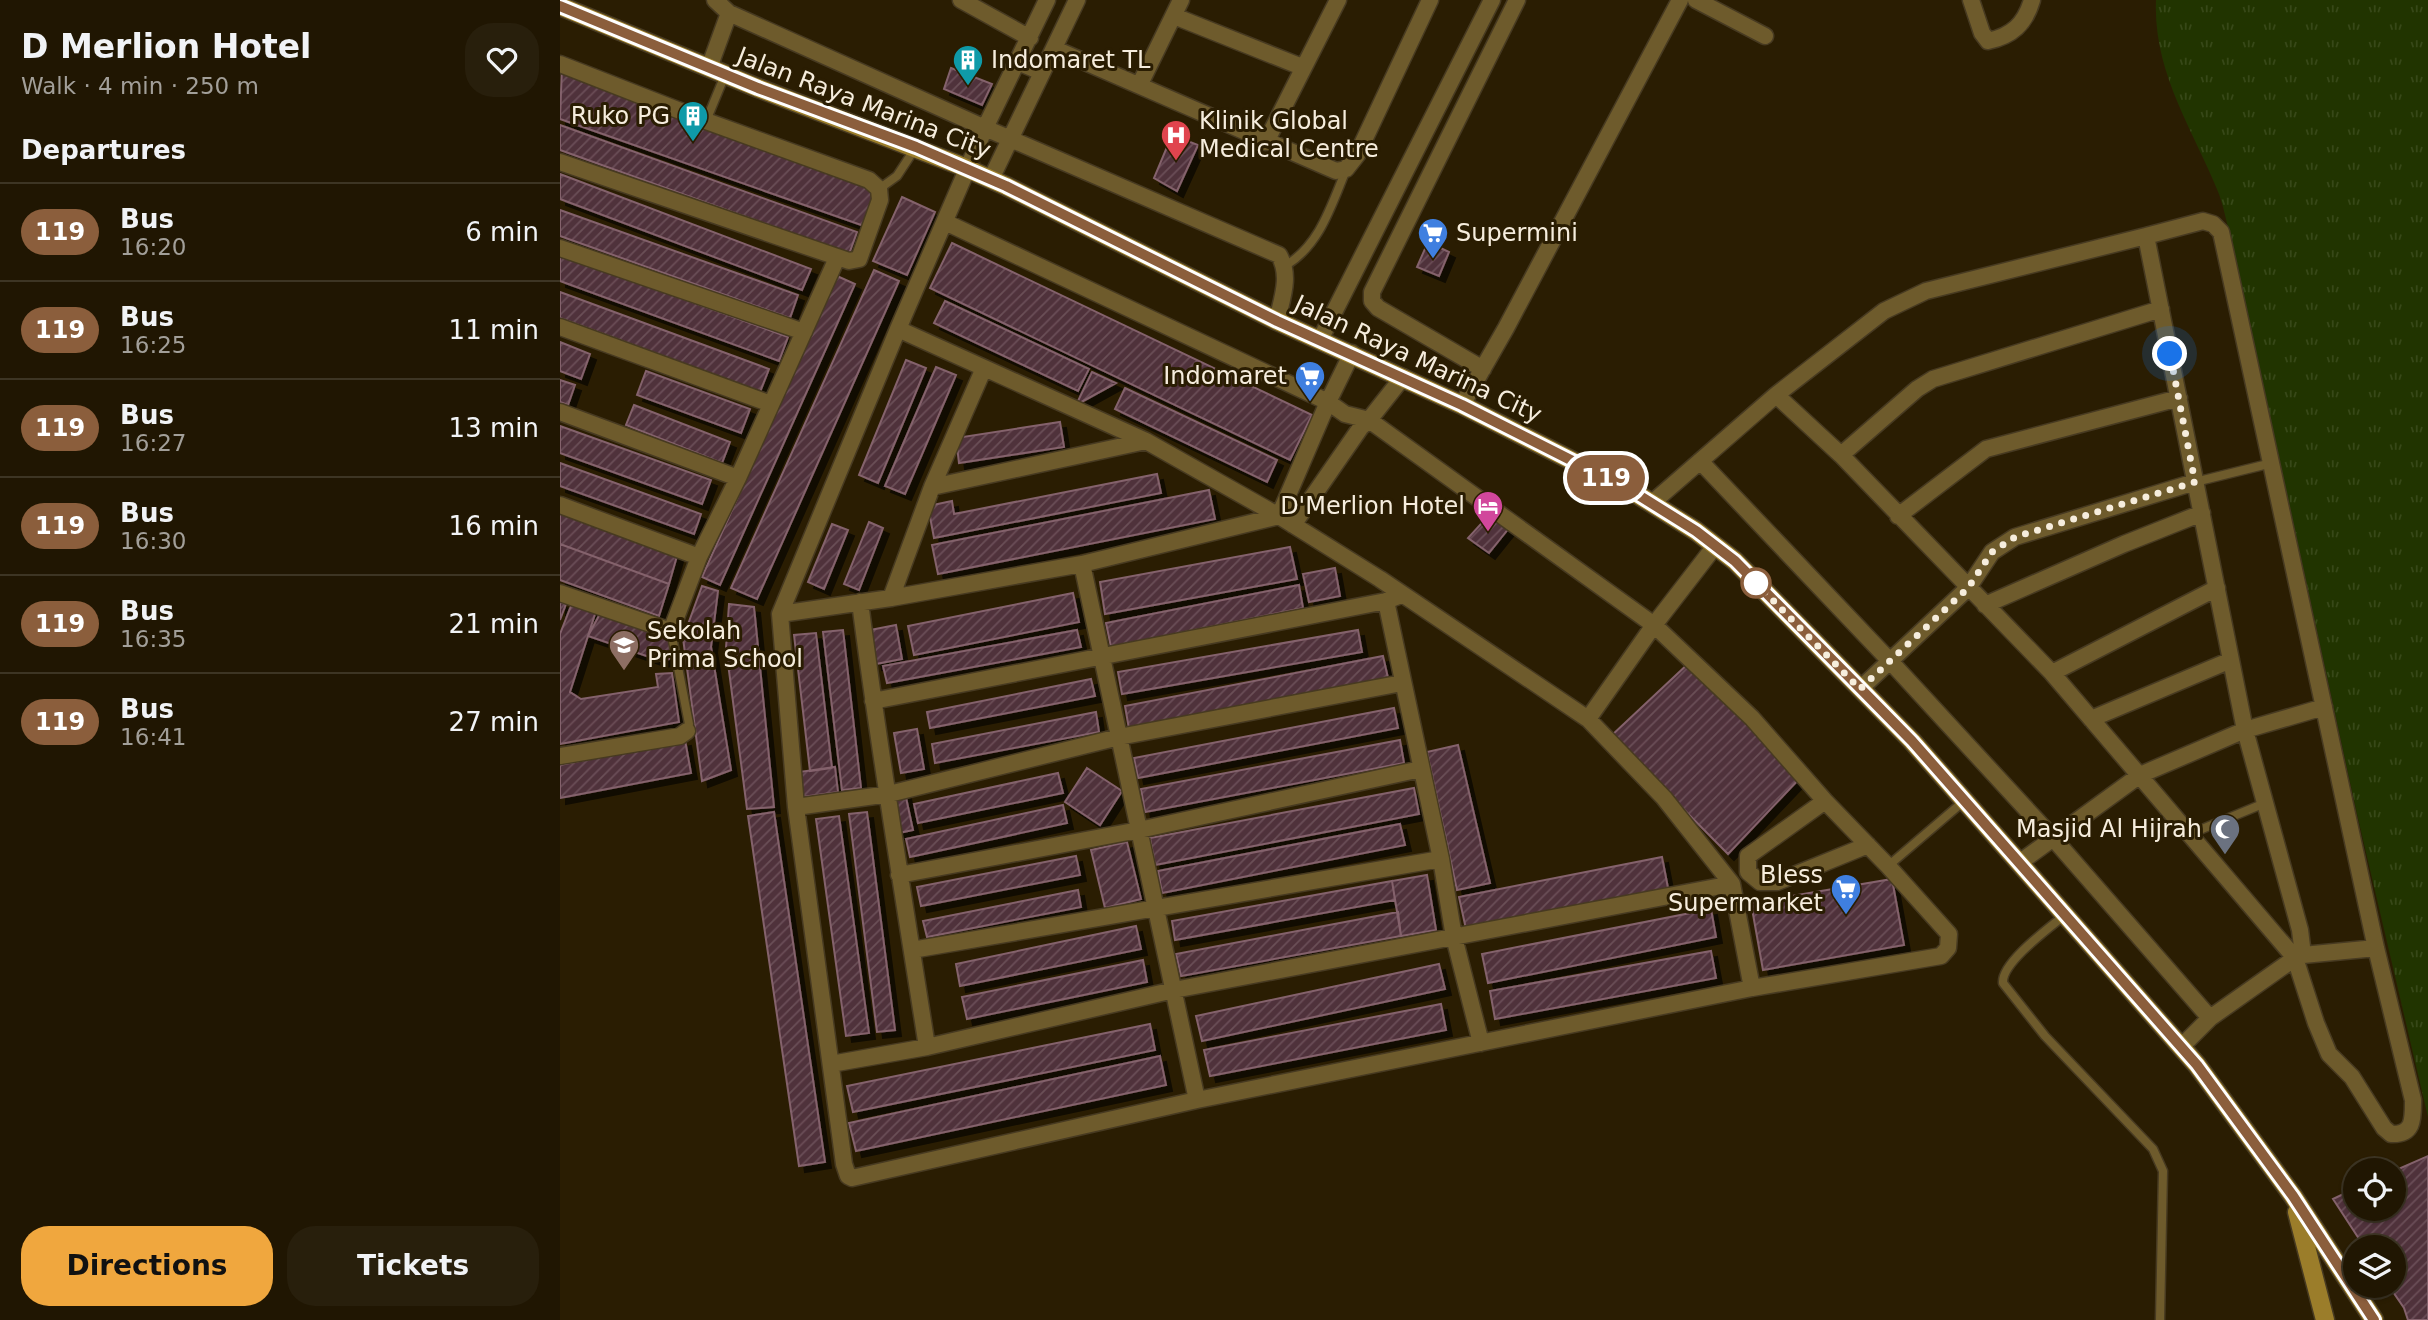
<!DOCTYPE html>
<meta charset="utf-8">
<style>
body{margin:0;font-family:"DejaVu Sans",sans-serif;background:#281f0c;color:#f1f3f6;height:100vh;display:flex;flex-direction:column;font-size:26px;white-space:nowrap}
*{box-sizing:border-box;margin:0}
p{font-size:23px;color:#a29f99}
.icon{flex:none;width:38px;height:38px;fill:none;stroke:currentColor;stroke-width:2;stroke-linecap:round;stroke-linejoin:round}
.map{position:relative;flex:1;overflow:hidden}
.sheet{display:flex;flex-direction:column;background:#201602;width:560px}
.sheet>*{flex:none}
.badge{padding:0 14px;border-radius:23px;font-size:24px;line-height:46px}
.controls{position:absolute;left:1783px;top:1158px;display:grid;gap:14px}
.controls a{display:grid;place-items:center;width:63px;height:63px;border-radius:50%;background:#201602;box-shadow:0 2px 5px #0004,0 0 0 2px #3d3524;font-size:35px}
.you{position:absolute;width:35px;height:35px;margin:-18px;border:5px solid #fff;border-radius:50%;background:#1a73e8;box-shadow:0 0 0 10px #1a73e833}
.map>.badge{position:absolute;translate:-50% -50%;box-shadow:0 0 0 4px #fff}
h2{padding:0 21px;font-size:26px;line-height:63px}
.round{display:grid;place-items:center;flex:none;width:74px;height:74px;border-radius:28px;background:#281f0c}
.overview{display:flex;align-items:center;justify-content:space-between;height:119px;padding:0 21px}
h1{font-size:33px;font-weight:600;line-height:52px}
.primary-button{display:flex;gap:14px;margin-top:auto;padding:14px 21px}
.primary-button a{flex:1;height:80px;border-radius:28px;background:#f0a73e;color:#111;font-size:28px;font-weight:600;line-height:80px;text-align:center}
.primary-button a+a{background:#281f0c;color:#f1f3f6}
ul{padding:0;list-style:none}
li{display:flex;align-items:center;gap:21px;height:98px;padding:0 21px;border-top:2px solid #3d3524}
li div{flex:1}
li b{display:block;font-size:26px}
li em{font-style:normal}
li .badge{min-width:77px;font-weight:700;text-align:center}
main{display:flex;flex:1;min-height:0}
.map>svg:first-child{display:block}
.grass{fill:url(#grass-tufts)}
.building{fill:url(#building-hatch);stroke:#84626c;stroke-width:2;filter:url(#shadow)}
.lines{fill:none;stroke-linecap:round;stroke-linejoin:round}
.lane-casing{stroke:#473a21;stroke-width:11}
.street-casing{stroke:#473a21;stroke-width:19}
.secondary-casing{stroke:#473a21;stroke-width:21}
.lane{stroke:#6e5b2c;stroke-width:8}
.street{stroke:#6e5b2c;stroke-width:16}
.secondary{stroke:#9b7d2a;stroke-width:18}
.line-casing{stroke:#fff;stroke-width:16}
.line{stroke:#8b5e3c;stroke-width:10}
.walk{stroke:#f6eddd;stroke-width:7;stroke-dasharray:0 12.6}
.stop-dot{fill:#fff;stroke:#8b5e3c;stroke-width:3.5}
.labels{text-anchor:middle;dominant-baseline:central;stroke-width:6;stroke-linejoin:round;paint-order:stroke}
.poi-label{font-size:24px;fill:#f6eddd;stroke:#2a1d02;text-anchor:end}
.street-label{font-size:24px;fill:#f6eddd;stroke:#2a1d02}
</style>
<main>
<section class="sheet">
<div class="overview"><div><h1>D Merlion Hotel</h1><p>Walk · 4 min · 250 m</p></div><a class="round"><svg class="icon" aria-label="heart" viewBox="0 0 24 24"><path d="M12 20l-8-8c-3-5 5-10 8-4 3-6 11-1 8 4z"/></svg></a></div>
<h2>Departures</h2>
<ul>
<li><span class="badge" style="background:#8b5e3c;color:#fff">119</span><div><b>Bus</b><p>16:20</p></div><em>6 min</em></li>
<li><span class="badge" style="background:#8b5e3c;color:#fff">119</span><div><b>Bus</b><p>16:25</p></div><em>11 min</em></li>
<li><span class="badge" style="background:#8b5e3c;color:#fff">119</span><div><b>Bus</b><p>16:27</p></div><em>13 min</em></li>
<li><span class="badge" style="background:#8b5e3c;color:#fff">119</span><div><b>Bus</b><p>16:30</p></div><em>16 min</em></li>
<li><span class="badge" style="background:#8b5e3c;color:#fff">119</span><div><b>Bus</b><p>16:35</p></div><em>21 min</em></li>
<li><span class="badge" style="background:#8b5e3c;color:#fff">119</span><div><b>Bus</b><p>16:41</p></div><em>27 min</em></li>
</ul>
<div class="primary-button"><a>Directions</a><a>Tickets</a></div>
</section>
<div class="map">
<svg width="1868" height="1320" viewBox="0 0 1868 1320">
<defs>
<pattern id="grass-tufts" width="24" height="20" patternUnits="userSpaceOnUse" patternTransform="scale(1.75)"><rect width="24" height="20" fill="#213400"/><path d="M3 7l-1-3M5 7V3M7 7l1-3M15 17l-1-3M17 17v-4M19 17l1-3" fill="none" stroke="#374818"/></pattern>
<pattern id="building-hatch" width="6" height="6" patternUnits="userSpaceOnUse" patternTransform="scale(1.75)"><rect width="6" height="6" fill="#50313b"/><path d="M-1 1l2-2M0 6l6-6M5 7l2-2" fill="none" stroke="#6a4f57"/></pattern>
<filter id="shadow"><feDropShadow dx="6" dy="6" stdDeviation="0" flood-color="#0009"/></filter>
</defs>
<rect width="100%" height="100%" fill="#2a1d02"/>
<!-- grass -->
<path class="grass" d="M1596,0h272v1117l-71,-303 -124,-567c-5,-17 -8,-36 -14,-53 -26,-65 -66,-121 -63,-194z"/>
<!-- building -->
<path class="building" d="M2,67l317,122 -15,37 -304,-107z
M391,68l41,16 -10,21 -38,-16z
M0,125l297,107 -8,22 -289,-104z
M612,135l26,10 -21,46 -23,-13z
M0,174l251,95 -9,21 -242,-91z
M342,197l33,15 -28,63 -34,-14z
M0,210l238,85 -8,23 -230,-82z
M868,242l21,10 -10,24 -22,-9z
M392,243l360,172 -22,45 -360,-172z
M0,254l228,83 -9,24 -219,-80z
M314,270l25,11 -142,318 -26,-11z
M277,276l18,8 -135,301 -18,-8z
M0,292l209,77 -9,23 -200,-74z
M385,301l144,68 -11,22 -144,-68z
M0,342l30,12 -9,25 -21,-8z
M346,360l20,8 -48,115 -19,-8z
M376,367l20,8 -51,119 -20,-8z
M86,371l104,38 -9,24 -104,-38z
M532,372l24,11 -40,22z
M0,380l15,5 -7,20 -8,-3z
M565,388l152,72 -10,22 -152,-73z
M74,405l96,37 -8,21 -96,-38z
M500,422l4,25 -105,16 -3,-25z
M0,426l151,54 -9,24 -142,-51z
M0,463l141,51 -7,20 -134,-48z
M597,474l4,19 -227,45 -6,-32 24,-5 2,13z
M649,490l6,29 -277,55 -6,-29z
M0,507l119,42 -10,35 -109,-40z
M930,514l19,14 -20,25 -21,-15z
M309,522l14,6 -24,62 -15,-6z
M272,524l16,6 -24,59 -16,-7z
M0,544l109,40 -10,32 -99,-36z
M730,547l7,32 -192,35 -5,-32z
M775,568l5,28 -31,6 -6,-28z
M739,585l4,23 -192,39 -5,-24z
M142,586l16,5 -7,56 20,123 -29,11 -19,-143z
M513,593l6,29 -165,33 -6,-29z
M0,602l6,2 -6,16z
M169,604l25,3 20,200 -27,2 -21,-161z
M11,606h21l3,8 -25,78 11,7 77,-12 -2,-13 16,-1 7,49 -119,22v-110z
M41,612l67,24 3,21 -2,2 -8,2 -73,-25z
M336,625l6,34 -26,5 -6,-34z
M283,630l18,158 -19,2 -19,-158z
M517,630l4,17 -194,36 -4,-17z
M798,630l4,22 -240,42 -4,-22z
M256,633l16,135 -22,3 -16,-136z
M823,656l5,22 -259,51 -4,-23z
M1130,662l111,115 -73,77 -117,-118z
M531,679l4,17 -165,32 -3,-16z
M834,708l4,20 -260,50 -4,-20z
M536,712l3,20 -164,31 -3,-19z
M357,729l7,40 -23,4 -7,-40z
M125,740l6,33 -131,25v-33z
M840,740l4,23 -259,49 -4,-23z
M898,745l32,138 -33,7 -30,-138z
M275,767l3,25 -36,5 -3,-25z
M527,768l35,23 -22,34 -35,-23z
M498,773l5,20 -145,30 -4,-19z
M854,788l5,26 -264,51 -5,-27z
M345,793l8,37 -14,3 -8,-38z
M503,805l4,18 -157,34 -4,-18z
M214,812l51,350 -26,4 -51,-350z
M307,812l28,218 -18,2 -28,-218z
M279,816l30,217 -23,3 -30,-217z
M840,824l5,21 -243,48 -4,-22z
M567,842l14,57 -36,9 -14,-58z
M516,856l4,19 -159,31 -4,-19z
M1102,857l6,31 -202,41 -7,-32z
M867,875l9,55 -35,6 -9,-55z
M1332,879l12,66 -141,25 -12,-67z
M832,881l3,19 -220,40 -3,-19z
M518,890l3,17 -154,30 -4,-16z
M1151,909l5,28 -228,46 -6,-29z
M838,912l3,24 -220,40 -5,-22z
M576,926l5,23 -181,37 -4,-22z
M1151,951l5,27 -221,41 -5,-28z
M583,960l4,22 -180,37 -5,-22z
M879,964l6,25 -243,52 -6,-25z
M881,1004l5,26 -236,46 -6,-26z
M590,1024l5,26 -302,62 -6,-26z
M600,1056l6,29 -310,66 -7,-28z
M1868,1156v164h-20l-4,-12 -15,-22h5v-38h-29l-32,-49 23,-11v21h38v-38z"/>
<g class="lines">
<!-- lane casing -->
<g class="lane-casing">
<path id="lane" d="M457,66l24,10
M146,121l19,-46
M319,189l18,-13 19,-29
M725,266c35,-21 46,-60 61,-96
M1635,482l77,-19
M111,631l18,93 -2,7
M1630,834l75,-31
M1328,866l76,-65
M1505,915c-16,13 -64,48 -62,68l42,53 108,113 10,22 -3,149"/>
</g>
<!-- street casing -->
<g class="street-casing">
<path id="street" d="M155,0l14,13 256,115 294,127c12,21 3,43 -2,66
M401,0l69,38
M1136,0l69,36
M1411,0l11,33 6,8c24,-5 37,-17 44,-41
M614,16l128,51
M495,49l281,122 10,-2 11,-14 73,-155
M0,64l146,57 163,59 10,9 1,11 -21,59 -10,2 -289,-99
M149,68l20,-55
M580,84l41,-84
M706,142l72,-142
M431,179l86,-179
M385,222l383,180 17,12 24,6 285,205 98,93 73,83 63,65 61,68 -1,14 -7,8 -189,32 -555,112 -345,78 -4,-2 -4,-12 -48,-357 -16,-193 111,-16 191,-34 197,-48 49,-114 24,-49
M0,248l244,84
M0,327l211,77
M338,329l248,112 133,75 101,63 208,140 76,79 68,86 20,104
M760,340l172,-340
M923,369l-105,-61 -6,-7v-9l145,-292
M1216,395l65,60 211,218 243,285 21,65 13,31 23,23 32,51 7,6c23,1 22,-15 22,-34l-37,-152 -155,-716 -8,-8 -10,-3 -57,15
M902,405l44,-77 174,-328
M0,412l178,66
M1281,455l76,-66 16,-10 228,-70
M1140,461l190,200 163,177 157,180
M372,487l214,-46
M1092,503l124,-108 108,-84 42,-20 220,-55 99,494 55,200 3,25
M0,505l139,52
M1338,516l88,-67 193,-51
M733,525l68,-98 8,-7 34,-43
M522,564l115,536
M0,593l111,38 28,-74 39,-79 99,-220
M331,598l41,-111 52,-119
M826,601l55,258 13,78 27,106
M300,602c19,149 44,297 67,445
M1425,605l139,-61 78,-31
M220,614l118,-285 87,-201 62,-128
M1492,673l165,-85
M1300,689l108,-101 24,-36 23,-15 180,-55
M313,701l513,-100 15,-6
M1028,719l66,-94 61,-79
M1531,719l140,-59
M0,756l120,-20 7,-5
M1265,801l-77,55v16l12,10h17l91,-37
M236,807l93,-13 230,-57 283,-54
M1459,863l121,-88 105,-45 79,-23
M339,875l240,-45 282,-61
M352,950l529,-91
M1621,1047l29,-29 85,-60 8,-3 73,-7
M271,1064l96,-17 247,-57 558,-106"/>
</g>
<!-- secondary casing -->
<g class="secondary-casing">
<path id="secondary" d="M0,6l198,82 201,77 47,21 271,135 185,84 170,86 64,40 39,30 177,180 285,324 96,131 81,124
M1737,1212l28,108"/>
</g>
<!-- lane -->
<use href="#lane" class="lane"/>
<!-- street -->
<use href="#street" class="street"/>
<!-- secondary -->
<use href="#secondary" class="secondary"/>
</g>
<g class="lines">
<!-- line casing -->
<g class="line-casing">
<path id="line" d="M0,6l198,82 158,59 90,39 271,135 185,84 170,86 64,40 39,30 177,180 285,324 96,131 81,124"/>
</g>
<!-- line -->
<use href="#line" class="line"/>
<!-- walk -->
<path class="walk" d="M1196,583l104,106 108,-101 24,-36 23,-15 180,-55 -25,-128"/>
</g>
<!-- icons -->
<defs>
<g id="building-pin" transform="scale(1.575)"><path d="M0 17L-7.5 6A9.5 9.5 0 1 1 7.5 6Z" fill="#0f9aa8" stroke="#2a1d02"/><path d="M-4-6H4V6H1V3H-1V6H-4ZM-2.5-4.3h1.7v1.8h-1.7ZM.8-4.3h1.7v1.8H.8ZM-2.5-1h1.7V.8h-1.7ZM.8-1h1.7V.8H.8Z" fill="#fff"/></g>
<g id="hospital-pin" transform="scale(1.575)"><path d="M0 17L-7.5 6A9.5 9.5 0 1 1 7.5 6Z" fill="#e0444e" stroke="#2a1d02"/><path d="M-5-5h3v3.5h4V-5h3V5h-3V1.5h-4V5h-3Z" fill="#fff"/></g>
<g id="supermarket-pin" transform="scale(1.575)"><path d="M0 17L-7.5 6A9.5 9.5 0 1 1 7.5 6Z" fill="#3f7fe0" stroke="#2a1d02"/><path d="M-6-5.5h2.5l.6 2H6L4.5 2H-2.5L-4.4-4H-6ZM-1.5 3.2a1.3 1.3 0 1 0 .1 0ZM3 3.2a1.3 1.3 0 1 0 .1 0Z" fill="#fff"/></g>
<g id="hotel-pin" transform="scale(1.575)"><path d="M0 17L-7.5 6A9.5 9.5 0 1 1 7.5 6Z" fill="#d1479c" stroke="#2a1d02"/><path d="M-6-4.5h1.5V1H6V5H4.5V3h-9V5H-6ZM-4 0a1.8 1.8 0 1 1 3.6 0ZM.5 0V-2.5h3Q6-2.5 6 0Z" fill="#fff"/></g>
<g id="school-pin" transform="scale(1.575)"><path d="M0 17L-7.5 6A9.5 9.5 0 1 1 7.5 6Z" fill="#8d6e63" stroke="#2a1d02"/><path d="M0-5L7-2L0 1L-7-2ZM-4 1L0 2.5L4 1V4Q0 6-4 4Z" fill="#fff"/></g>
<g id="mosque-pin" transform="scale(1.575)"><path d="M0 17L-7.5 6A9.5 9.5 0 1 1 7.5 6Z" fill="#6b7280" stroke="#2a1d02"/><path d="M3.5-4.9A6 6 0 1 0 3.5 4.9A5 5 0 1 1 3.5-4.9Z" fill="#fff"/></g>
</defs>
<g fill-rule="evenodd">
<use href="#building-pin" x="408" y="60"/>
<use href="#building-pin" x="133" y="116"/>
<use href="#hospital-pin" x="616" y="135"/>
<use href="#supermarket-pin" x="873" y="233"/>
<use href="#supermarket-pin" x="750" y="376"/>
<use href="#hotel-pin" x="928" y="506"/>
<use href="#school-pin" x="64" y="645"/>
<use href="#mosque-pin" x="1665" y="829"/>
<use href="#supermarket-pin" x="1286" y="889"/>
</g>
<!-- markers -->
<circle class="stop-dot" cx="1196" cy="583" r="14"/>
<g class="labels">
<!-- poi labels -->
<g class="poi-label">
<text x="431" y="60" text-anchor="start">Indomaret TL</text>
<text x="110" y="116">Ruko PG</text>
<text x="639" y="121" text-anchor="start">Klinik Global<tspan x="639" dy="28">Medical Centre</tspan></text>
<text x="896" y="233" text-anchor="start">Supermini</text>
<text x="727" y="376">Indomaret</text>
<text x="905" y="506">D'Merlion Hotel</text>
<text x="87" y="631" text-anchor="start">Sekolah<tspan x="87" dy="28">Prima School</tspan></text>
<text x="1642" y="829">Masjid Al Hijrah</text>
<text x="1263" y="875">Bless<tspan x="1263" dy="28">Supermarket</tspan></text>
</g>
<!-- street labels -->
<g class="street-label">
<text transform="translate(304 103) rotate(21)">Jalan Raya Marina City</text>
<text transform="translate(858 359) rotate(25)">Jalan Raya Marina City</text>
</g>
</g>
</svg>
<div class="controls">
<a><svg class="icon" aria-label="locate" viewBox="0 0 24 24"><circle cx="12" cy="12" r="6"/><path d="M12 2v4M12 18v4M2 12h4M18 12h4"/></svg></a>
<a><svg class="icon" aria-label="layers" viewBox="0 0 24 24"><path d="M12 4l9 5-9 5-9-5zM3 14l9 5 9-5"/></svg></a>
</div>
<div class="you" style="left:1610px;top:354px"></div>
<b class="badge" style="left:1046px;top:478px;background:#8b5e3c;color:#fff">119</b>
</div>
</main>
